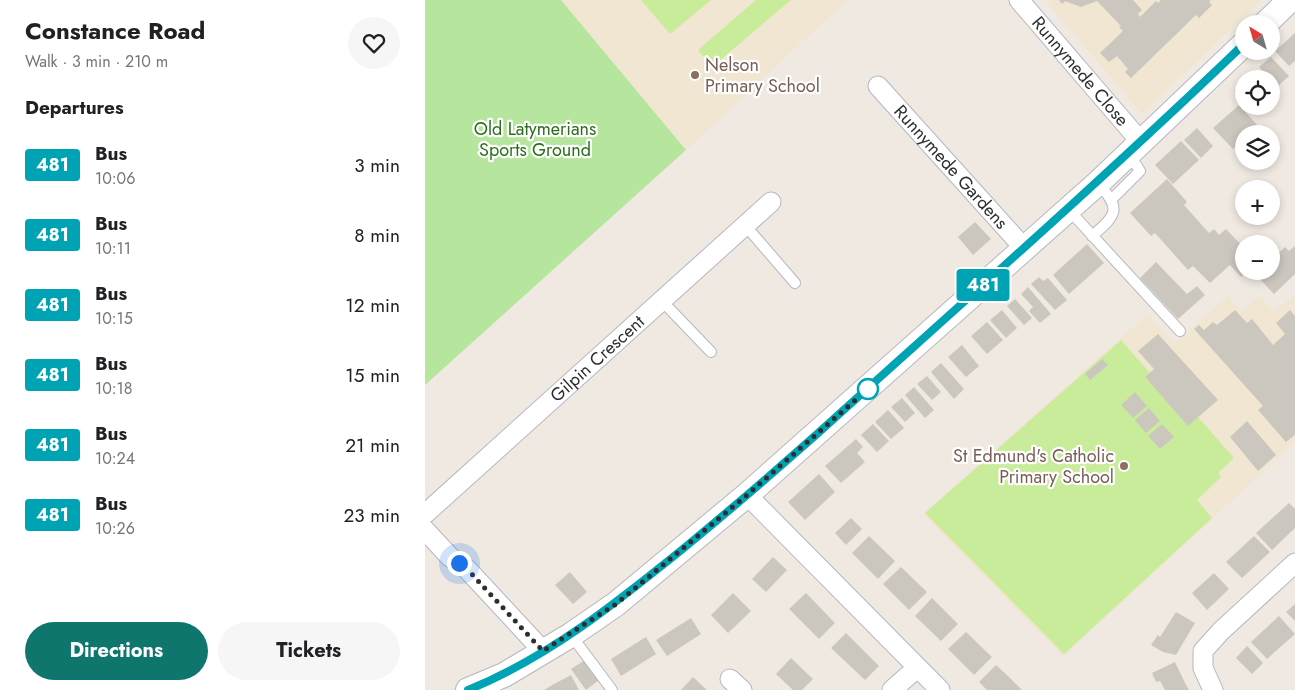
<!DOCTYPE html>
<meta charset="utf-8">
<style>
body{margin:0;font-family:Jost,sans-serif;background:#f6f6f6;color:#202124;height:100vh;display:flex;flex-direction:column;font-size:19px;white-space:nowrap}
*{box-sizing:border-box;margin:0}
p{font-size:16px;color:#757577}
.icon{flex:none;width:28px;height:28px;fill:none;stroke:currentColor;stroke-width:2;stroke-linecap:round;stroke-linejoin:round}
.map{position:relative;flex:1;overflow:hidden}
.drawer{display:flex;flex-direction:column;background:#fff;width:425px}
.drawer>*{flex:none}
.badge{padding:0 10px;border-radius:4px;font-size:18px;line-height:32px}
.needle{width:32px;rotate:323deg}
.buttons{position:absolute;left:810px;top:15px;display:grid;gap:10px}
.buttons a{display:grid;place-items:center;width:45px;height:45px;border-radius:50%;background:#fff;box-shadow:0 2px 8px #0003;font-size:25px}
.you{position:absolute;width:25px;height:25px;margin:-12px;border:4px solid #fff;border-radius:50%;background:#1a73e8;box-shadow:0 0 0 8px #1a73e833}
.map>.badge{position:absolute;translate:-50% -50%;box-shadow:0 0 0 2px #fff}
h2{padding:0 25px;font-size:19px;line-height:45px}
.round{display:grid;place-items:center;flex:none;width:52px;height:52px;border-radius:26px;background:#f6f6f6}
.head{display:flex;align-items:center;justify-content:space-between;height:85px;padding:0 25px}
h1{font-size:24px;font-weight:700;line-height:38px}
.button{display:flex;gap:10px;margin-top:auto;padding:10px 25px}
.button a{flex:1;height:58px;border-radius:30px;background:#0f766e;color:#fff;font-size:20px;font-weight:700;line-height:58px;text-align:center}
.button a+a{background:#f6f6f6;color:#202124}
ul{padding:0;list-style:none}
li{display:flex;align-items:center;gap:15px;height:70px;padding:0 25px}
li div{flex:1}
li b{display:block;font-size:19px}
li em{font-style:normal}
li .badge{min-width:55px;font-weight:700;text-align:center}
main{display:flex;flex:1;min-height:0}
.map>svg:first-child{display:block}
.education{fill:#f0e6d1}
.park{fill:#b6e59e}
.pitch{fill:#c9ec9a}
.building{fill:#cbc7bf}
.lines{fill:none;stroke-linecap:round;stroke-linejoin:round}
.service-casing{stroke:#b4b7c1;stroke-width:12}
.minor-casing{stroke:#b4b7c1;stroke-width:21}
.tertiary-casing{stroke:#b4b7c1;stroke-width:26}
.service{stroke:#fff;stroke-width:10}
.minor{stroke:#fff;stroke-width:19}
.tertiary{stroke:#fff;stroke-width:24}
.line-casing{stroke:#fff;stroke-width:11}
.line{stroke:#00a3b4;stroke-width:8}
.walk{stroke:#2e2e2e;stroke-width:5;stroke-dasharray:0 9}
.education-dot{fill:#8d6e63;stroke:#fff;stroke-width:2}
.stop-dot{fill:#fff;stroke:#00a3b4;stroke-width:2.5}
.labels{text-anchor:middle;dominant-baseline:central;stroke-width:4.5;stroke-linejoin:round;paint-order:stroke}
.education-label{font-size:18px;fill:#785e54;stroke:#fff;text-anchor:start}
.street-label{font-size:18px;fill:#2e2e2e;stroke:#fff}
.park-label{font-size:18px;fill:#2c6e1b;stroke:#fff}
</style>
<main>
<section class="drawer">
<div class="head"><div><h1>Constance Road</h1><p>Walk · 3 min · 210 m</p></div><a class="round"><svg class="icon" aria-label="heart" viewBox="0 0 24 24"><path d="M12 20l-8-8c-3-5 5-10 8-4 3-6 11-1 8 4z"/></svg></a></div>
<h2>Departures</h2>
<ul>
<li><span class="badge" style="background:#00a3b4;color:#fff">481</span><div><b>Bus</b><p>10:06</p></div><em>3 min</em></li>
<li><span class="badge" style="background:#00a3b4;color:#fff">481</span><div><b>Bus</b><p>10:11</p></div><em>8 min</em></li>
<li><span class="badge" style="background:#00a3b4;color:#fff">481</span><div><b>Bus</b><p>10:15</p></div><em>12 min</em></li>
<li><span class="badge" style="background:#00a3b4;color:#fff">481</span><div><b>Bus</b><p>10:18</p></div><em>15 min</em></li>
<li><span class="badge" style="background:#00a3b4;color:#fff">481</span><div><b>Bus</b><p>10:24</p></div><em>21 min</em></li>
<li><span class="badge" style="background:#00a3b4;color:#fff">481</span><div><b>Bus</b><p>10:26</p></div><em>23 min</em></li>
</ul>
<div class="button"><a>Directions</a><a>Tickets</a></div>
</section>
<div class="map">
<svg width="870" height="690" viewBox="0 0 870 690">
<rect width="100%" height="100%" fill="#efe9e1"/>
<!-- education -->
<path class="education" d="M136,0h286l-161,150z
M620,0h216l-119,114z
M870,295v147l-232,215 -140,-143 224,-199 27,29 54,-48 14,16 17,-16 15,16z"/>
<!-- park -->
<path class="park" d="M0,0h136l125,150 -261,235z"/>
<!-- pitch -->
<path class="pitch" d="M216,0h70l-41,34z
M331,0h35l-79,67 -14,-17z
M696,340l29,33 -5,4 43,48 10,-8 36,41 -16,15 3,4 -24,23 15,18 -148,136 -139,-141z"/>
<!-- building -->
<path class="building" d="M634,0h74l9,10 -4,4 2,3 16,-16 2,2 3,-3h50l-2,2 3,3 -13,13 -3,-3 -65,63 -6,-6 3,-3 -11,-13 -8,6 -9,-9 23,-22 -4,-4 2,-1 -24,-25 -16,6 -16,-6 -3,3z
M870,33v28l-6,5 -14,-15z
M846,57l18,19 -12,11 -18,-20z
M830,70l8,9h-16z
M819,82v19l-10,-10z
M814,105l19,21 -8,8h-6v5l-11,10 -20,-21z
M772,128l16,18 -12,12 -17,-18z
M756,141l18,19 -26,24 -18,-19z
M742,179l20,23 -3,3 25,28 5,-4 5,6 7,-6 18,19v23h4l-7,6 -11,-12 -20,18 -17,-17 -5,4 -33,-37 -4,3 -21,-23z
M550,222l16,17 -18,16 -15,-18z
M662,244l17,19 -35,31 -16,-19z
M870,246v28l-21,20 -18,-19 4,-4h11v-11l14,-13 4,4z
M731,262l31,32 10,-8 8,9 -27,24 -38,-41z
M614,277l4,4 5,-3 19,22 -12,10 -24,-26z
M603,287l23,27 -11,9 -11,-12 4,-4 -12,-13z
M590,299l17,19 -8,7 -17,-19z
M577,310l15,18 -11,10 -16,-18z
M810,310l12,13 5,-4 21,26 12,-11 -9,-11 14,-13 5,6v119l-9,7 -28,-32 5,-4 -69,-77 5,-4 5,5 9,-8 4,3z
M562,322l16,18 -16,14 -16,-18z
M733,334l60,66 -30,26 -43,-49 9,-8 -16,-18z
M537,345l17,21 -13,11 -18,-20z
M677,359l6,6 -18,15 -5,-6z
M516,363l23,26 -10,10 -23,-27z
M502,376l14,16 -9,8 -15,-16z
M489,387l20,23 -9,8 -20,-23z
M710,392l12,14 -14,12 -12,-13z
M477,398l13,15 -10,9 -14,-15z
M724,408l11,13 -14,12 -11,-13z
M463,410l16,18 -13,11 -16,-17z
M822,421l29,34 -18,16 -28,-34z
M448,424l16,17 -12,11 -16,-17z
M737,424l12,13 -14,12 -12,-13z
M431,439l7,8 -6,6 8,9 -24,21 -16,-17z
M394,474l16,18 -30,28 -17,-18z
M864,503l6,6v19l-23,22 -16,-17z
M426,518l11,11 -16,16 -11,-12z
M444,536l26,25 -17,18 -26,-26z
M829,536l16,16 -28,26 -16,-16z
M348,557l14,13 -21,22 -14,-13z
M476,567l26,25 -18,18 -26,-26z
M145,572l17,20 -14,12 -18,-19z
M789,573l15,16 -22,21 -15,-17z
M308,593l18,18 -23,22 -17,-18z
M381,593l29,30 -16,16 -30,-30z
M507,598l26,26 -17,17 -26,-25z
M870,604v17l-9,-9z
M751,612l19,11 -19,32 -13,-3 -12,-7 7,-10 2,2z
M854,616l16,18 -28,25 -16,-17z
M266,618l10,16 -34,22 -11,-16z
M541,632l26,25 -18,18 -26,-26z
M421,633l33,33 -14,14 -34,-32z
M221,637l10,17 -35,22 -10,-17z
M822,646l16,17 -11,11 -16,-16z
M366,658l22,21 -11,11h-9l-17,-16z
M160,660l14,20 -13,10 -15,-21z
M750,662l11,23 3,5h-24l-5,-9 -4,1 -4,-9z
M571,665l13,12 13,13h-35l-8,-8z
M146,675l8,15h-35l10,-6z
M268,677l14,13h-26z"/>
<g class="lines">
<!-- service casing -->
<g class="service-casing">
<path id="service" d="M687,199l28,-28 -11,-17
M643,209l112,122
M320,225l50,58
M667,236c26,-22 29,-27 6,-53
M237,301l49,51
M146,635l41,55"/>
</g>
<!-- minor casing -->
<g class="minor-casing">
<g id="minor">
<path id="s1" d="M594,0l122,142"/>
<path id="s2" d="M453,86l146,162"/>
<path d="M322,495l193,195"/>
<path id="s3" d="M0,514l346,-312"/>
<path d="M0,530l25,27 17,12 76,82"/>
<path d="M305,679l12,11"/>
<path d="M467,690l25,-22"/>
<path d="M788,690l-10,-22v-17l18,-20 74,-68"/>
</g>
</g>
<!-- tertiary casing -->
<g class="tertiary-casing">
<path id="tertiary" d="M840,24l25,-24
M43,690l36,-15 67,-40 45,-31 131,-109 351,-312 146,-139"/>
</g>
<!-- service -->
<use href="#service" class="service"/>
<!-- minor -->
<use href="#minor" class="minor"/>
<!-- tertiary -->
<use href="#tertiary" class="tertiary"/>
</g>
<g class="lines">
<!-- line casing -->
<g class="line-casing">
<path id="line" d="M43,690c81,-33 148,-87 216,-142 63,-52 124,-105 184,-160 127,-114 253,-226 376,-344"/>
</g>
<!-- line -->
<use href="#line" class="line"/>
<!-- walk -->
<path class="walk" d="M34,563l8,6 76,82 73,-47 131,-109 121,-106"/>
</g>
<!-- markers -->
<g class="education-dot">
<circle cx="270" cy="75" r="5"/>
<circle cx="699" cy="466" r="5"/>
</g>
<circle class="stop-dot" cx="443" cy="389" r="10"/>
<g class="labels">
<!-- education labels -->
<g class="education-label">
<text x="280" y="65">Nelson<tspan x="280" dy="21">Primary School</tspan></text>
<text x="689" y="456" text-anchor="end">St Edmund's Catholic<tspan x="689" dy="21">Primary School</tspan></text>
</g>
<!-- street labels -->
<g class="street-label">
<text stroke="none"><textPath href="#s1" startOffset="94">Runnymede Close</textPath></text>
<text stroke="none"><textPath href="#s2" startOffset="109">Runnymede Gardens</textPath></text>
<text stroke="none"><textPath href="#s3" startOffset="232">Gilpin Crescent</textPath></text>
</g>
<!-- park labels -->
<g class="park-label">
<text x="110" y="129">Old Latymerians<tspan x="110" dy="21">Sports Ground</tspan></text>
</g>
</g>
</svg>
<div class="buttons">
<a><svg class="needle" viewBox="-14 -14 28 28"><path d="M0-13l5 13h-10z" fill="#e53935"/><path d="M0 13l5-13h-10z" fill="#757577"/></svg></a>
<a><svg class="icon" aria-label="locate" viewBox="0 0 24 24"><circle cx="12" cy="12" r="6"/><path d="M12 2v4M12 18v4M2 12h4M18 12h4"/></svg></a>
<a><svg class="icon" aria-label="layers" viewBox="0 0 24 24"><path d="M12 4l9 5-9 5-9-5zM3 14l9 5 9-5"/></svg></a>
<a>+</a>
<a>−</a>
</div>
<div class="you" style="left:34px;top:563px"></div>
<b class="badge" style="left:558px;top:285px;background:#00a3b4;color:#fff">481</b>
</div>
</main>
